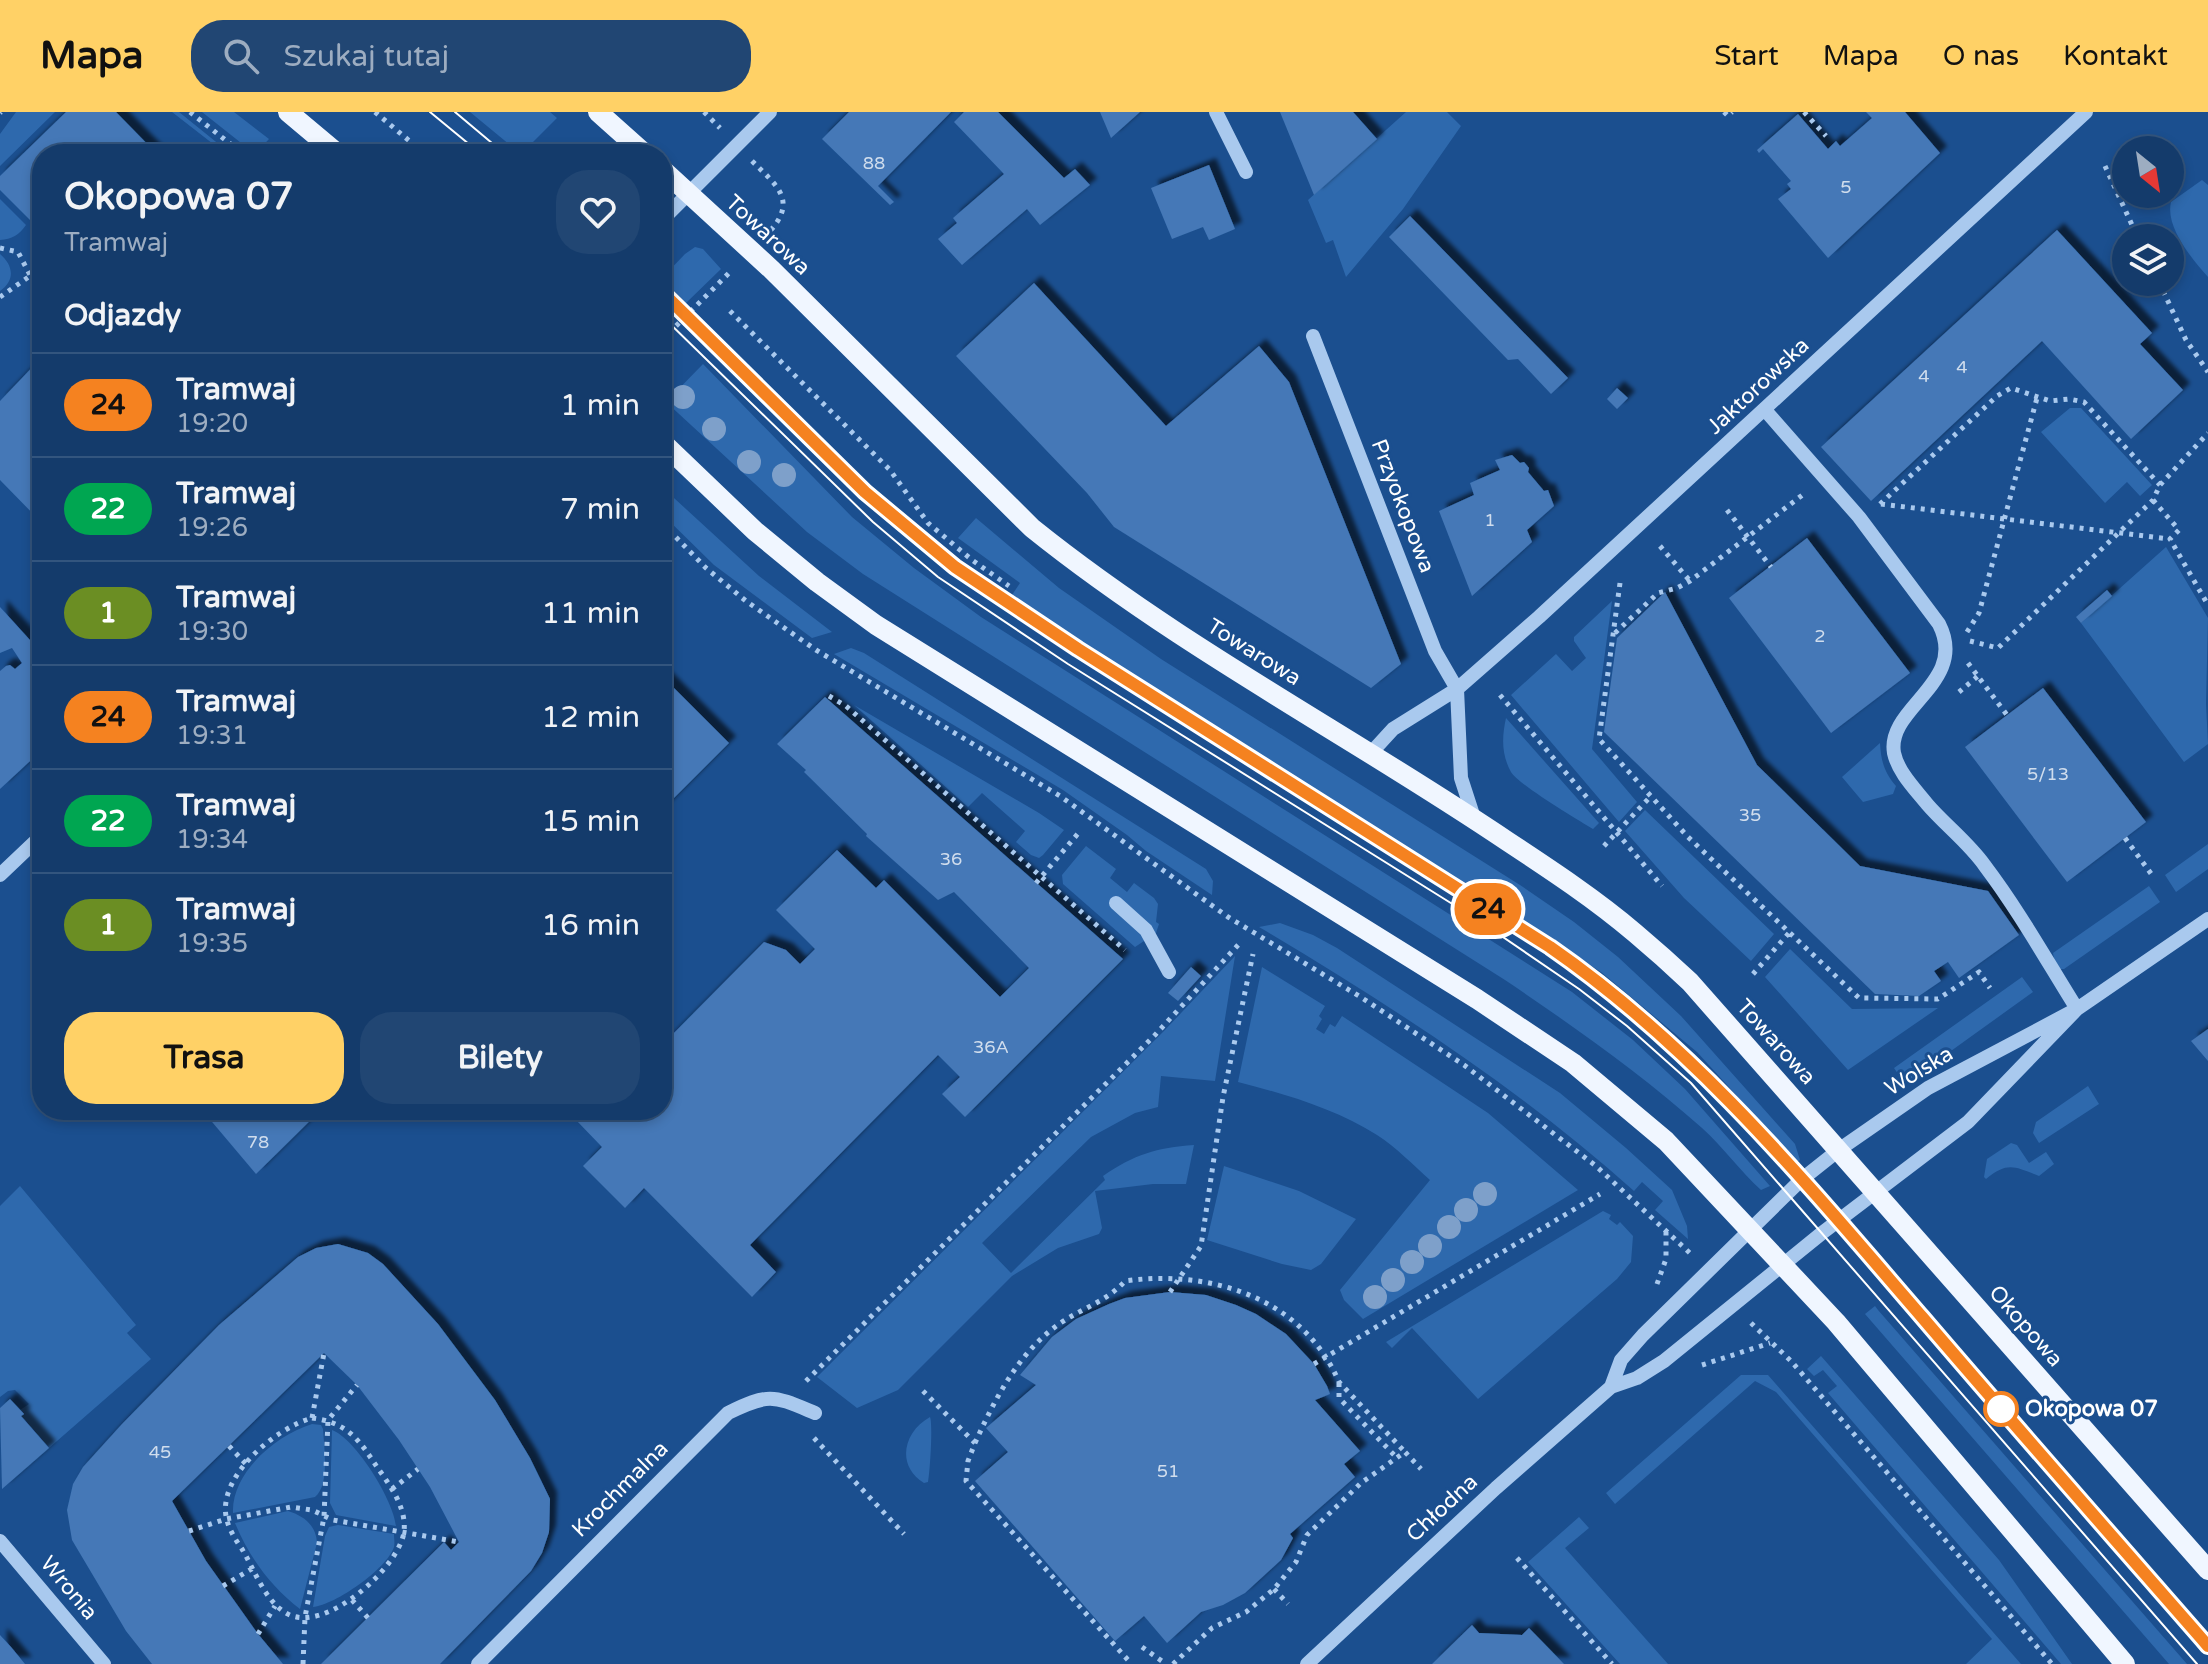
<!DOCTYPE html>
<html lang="pl">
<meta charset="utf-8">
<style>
body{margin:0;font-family:"Varela Round",sans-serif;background:#214673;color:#f1f3f6;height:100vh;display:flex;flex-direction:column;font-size:30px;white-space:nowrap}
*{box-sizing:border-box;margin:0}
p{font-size:26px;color:#9dadc1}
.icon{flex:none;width:44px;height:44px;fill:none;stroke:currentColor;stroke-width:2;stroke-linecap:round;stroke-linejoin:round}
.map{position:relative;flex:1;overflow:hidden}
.side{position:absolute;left:32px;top:32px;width:640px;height:976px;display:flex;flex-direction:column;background:#143b6b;border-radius:32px;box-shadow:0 4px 12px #0003,0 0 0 2px #33557e}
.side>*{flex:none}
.badge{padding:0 16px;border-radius:26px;font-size:28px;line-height:52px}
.needle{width:52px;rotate:150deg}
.fabs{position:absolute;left:2112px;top:24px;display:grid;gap:16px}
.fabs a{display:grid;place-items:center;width:72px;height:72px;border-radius:50%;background:#143b6b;box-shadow:0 4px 12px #0003,0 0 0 2px #33557e;font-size:40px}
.map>.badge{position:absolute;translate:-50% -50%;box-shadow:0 0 0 4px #fff}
h2{padding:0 32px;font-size:30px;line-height:72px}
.round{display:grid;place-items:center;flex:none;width:84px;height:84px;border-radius:32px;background:#214673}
.overview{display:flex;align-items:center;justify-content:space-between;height:136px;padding:0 32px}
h1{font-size:38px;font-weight:700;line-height:60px}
.action{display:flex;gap:16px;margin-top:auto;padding:16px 32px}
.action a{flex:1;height:92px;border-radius:32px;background:#ffd166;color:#111;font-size:32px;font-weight:700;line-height:92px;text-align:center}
.action a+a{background:#214673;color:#f1f3f6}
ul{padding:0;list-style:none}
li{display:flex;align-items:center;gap:24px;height:104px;padding:0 32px;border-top:2px solid #33557e}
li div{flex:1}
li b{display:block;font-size:30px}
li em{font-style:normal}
li .badge{min-width:88px;font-weight:700;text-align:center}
header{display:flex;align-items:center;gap:48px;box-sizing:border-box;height:112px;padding:0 40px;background:#ffd166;color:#111}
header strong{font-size:38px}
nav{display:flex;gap:44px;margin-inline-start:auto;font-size:28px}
.search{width:560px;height:72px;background:#214673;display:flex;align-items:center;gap:20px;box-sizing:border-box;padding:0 28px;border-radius:32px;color:#9dadc1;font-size:30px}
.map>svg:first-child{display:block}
.green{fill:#2e69ad}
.building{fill:#4478b7;filter:url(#shadow)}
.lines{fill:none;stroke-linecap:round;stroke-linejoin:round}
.path{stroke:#a9c9ee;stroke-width:5;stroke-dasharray:4 6;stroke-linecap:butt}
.minor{stroke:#a9c9ee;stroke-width:14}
.major{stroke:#f0f6ff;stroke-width:20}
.tram{stroke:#fff;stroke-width:2}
.tree{fill:#7ea0ca}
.line-casing{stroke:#fff;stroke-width:18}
.line{stroke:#f58220;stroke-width:12}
.stop-dot{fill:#fff;stroke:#f58220;stroke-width:4}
.labels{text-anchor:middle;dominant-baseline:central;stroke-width:6;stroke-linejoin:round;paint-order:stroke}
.number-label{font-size:18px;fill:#d0dded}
.street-label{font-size:22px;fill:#fff;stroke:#1b4f8f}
.stop-label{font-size:22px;font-weight:bold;fill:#fff;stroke:#1b4f8f;text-anchor:start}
</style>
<header>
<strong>Mapa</strong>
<div class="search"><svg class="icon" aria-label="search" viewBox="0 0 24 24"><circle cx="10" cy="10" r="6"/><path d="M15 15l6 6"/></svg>Szukaj tutaj</div>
<nav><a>Start</a><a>Mapa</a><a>O nas</a><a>Kontakt</a></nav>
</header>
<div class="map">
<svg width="2208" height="1552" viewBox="0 0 2208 1552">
<defs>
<filter id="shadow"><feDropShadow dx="7" dy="-7" stdDeviation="2" flood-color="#0009"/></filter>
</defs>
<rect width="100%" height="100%" fill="#1b4f8f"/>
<!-- green -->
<path class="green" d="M16,0h39l-55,54v-32z
M172,0h7l52,42h-5z
M202,0h32l35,27 -14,15z
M470,0h80l7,6 -36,36z
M1406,0h41l14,14 -58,83 -57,68 -13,-37 -7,3 -18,-43z
M2202,68l6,5v92c-16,-18 -43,-50 -37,-75z
M0,87l26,26c-7,10 -14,14 -26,15z
M695,135l8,2 18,20 -35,34 -24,-25 23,-24z
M0,142c13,11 16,26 0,37z
M703,252l149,153 62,51 67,49 591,375 61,48 52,49 85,97 -9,4c-21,-19 -38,-43 -59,-62 -62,-55 -129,-102 -197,-148l-642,-406 -56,-42 -141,-130z
M2070,296h11l71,77 -12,11 -13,-14 -22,21 -64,-71z
M662,375l97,89 73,56 -20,6 -98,-73 -52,-51z
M976,406l83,70 102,71 359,226 54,37 44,35 63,59 114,128 5,16 -3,2 -100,-110 -96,-80 -591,-374 10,-15 -62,-45z
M2166,435l42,71 -2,86 2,40 -24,18 -103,-139z
M1612,489l-20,148 45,53 -18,20 -108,-127 45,-41 16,17 14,-13 -12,-17v-4z
M851,536l13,5 342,216 7,12 -1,14 -66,-44 -19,-16 -64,-45 -229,-136z
M854,593l185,108 25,17 -21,25 -4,3 -8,-3 -15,-13 9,-11 -43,-38 -14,14z
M1506,606l93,105 -6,6c-15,-9 -75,-45 -82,-57 -10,-18 -9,-36 -5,-54z
M1880,631c1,18 4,29 16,43l-3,8 -30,8 -21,-25z
M1645,698l129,124 -23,27 -67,-63 -59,-67z
M2208,732v25l-32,23 -11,-17z
M1086,734l30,23 -6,9 17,14 7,-9 20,15 4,6 -2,18 3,2 -3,9 -21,14 -72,-63 -1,-9z
M2149,774l11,16 -96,67h-8l-3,-16z
M1280,811l33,12 24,13 223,145 66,55 46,42 15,36 1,13 -33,-29 8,-9 -21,-19 -8,9c-115,-103 -244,-186 -375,-264z
M1790,837l62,60 86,-1 -90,62 -83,-93z
M1235,844l-20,125 -54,-5 -3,31 -23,6 -44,24 -109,106 29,30 94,-93 -2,-4c32,-22 53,-28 91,-31l-8,39h-33l-58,7 7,37 -3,6 -41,14 -46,28 -114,114 -41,18 -40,-31 347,-346z
M1262,855l63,39 -6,10 3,3 -6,10 8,5 6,-10 5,3 7,-11 146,97 90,77 -215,129 -19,-19 -4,-10 90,-110c-17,-15 -34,-33 -53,-45 -41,-26 -92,-41 -139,-53z
M2022,865l11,15 -128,92 -11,-16z
M2088,974l11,18 -60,39 -6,-10 3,-11z
M2011,1031l6,2 12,18 17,-11 8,12 -15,12c-24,-9 -31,-15 -53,3l-2,-2 3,-18z
M1224,1054l75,25 57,28 -35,45 -10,6 -29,-6 -75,-24z
M20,1074l116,139 -9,8 24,26 -102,89 -28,-32 2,-2 -3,-4 9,-6 -14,-14 -7,1 -8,6v-191z
M1603,1099l8,4 -2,4 8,6 3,-3 13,14 -2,26 -14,17 -139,120 -66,-71 -20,20 -6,-6z
M1875,1194l3,4 309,354h-18l-304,-350z
M1821,1244l178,204 73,104h-11l-233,-271 9,-7 -14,-16 -9,6 -7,-7z
M1741,1263h27l253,289h-55l26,-25 -216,-247 -21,-11 -140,123 -9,-11z
M930,1305c3,7 0,55 -2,65l-4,1c-28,-17 -21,-51 6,-66z
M312,1312l9,1 2,4c1,18 7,56 -8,68l-82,16c-2,-40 43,-78 79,-89z
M332,1318c24,9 62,71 64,96l-60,-11 -6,-12z
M288,1399c16,5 28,14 29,32l-17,66c-29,-22 -51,-52 -65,-86z
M1579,1405l10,11 -24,20 103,116h-48l-92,-102z
M338,1413l56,9c0,5 1,9 0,13 -7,22 -59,58 -81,60l12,-71 4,-9z"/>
<!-- building -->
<path class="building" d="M66,0h50l41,42h-115v78l-42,-42v-14z
M849,0h102l-73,74 16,16 -4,3 -68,-66z
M964,0h34l66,66 11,-9 15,16 -50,40 -13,-16 -65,56 -24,-26 19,-16 -4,-5 51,-44 -50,-52z
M1100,0h40l-29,26z
M1280,0h73l24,27 -63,56z
M1866,0h39l35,41 -112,105 -50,-59 13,-10 -4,-5 4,-3 -28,-32 -4,4 -2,-3 41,-36 30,35 8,-8 4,5 32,-28z
M1209,53l26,64 -26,11 -6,-13 -31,12 -21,-51z
M1410,104l158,162 -17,16 -33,-35 -10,1 -119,-123z
M2057,118l95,103 -12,11 43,46 -52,49 -89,-98 -171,160 -50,-54z
M1034,171l132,143 93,-80 30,36 112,282 -30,24 -257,-161 -27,-34 -131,-137z
M42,245v166l-42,-43v-79z
M1617,276l11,10 -11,11 -10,-10z
M1512,343l8,8 4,-1 5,6 -1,4 16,19 4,-1 6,16 -27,24 5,12 -60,54 -33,-85 35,-16 -4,-12 30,-13 -5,-10z
M1807,426l103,135 -79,60 -102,-135z
M2107,478l5,6 -31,27 -5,-6z
M1665,480l92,173 103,101 128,25 31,44 -60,43 -11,-16 -14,9 7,10 -22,15 -44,-2 -271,-262 13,-94z
M0,495l39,43 3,-3v103l-42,39v-118l6,-5 4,-1 5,4 7,-6 -10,-15 -12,5z
M662,564l67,67 -67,67z
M2043,576l103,134 -79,60 -102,-135z
M825,585l298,262 -158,158 -23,-23 18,-17 -22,-22 -188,190 26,27 -24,25 -108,-109 -19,20 -42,-42 19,-19 -26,-27 10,-10h76v-65l102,-103 22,8 14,14 15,-15 -39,-39 61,-60 39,38 8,-8 116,117 29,-29 -75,-76 -16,8 -72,-64 1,-2 -63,-62 2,-2 -29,-26z
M1191,855l10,9 -23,25 -10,-8z
M2208,917v32l-17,-20z
M202,998h119l-65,64z
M338,1132l30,9 15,11 55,60 57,76 35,58 20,41 -1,33 -7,21 -11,18 -91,93h-119l123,-122 7,8 8,-8 -29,-55 -31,-47 -42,-55 -33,-32 -152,148 34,60 52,73 25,30h-131l-26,-33 -54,-91 -5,-30 6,-26 10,-17 39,-43 97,-99 79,-68 18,-9z
M1170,1180l36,3 30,10 20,9 30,20 28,30 13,22 3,8 -15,6 45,51 -16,13 11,13 -65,57 3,4 -12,22 -36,33 -22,12 -22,7 -34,31 -23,-27 -29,25 -140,-160 33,-29 -22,-24 50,-43 -16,-10 32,-38 24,-18 33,-15 16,-6z
M10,1287l14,15 -3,2 28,32 -47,41 -2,-81z
M1472,1513l7,8 43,2 7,-7 35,36h-132z
M0,1523l11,12 14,17h-25z"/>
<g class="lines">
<!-- path -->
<path class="path" d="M190,0l53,42
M375,0l50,42
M704,0l16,16
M1724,0l4,4 4,-4
M1804,0l22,24
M0,1l1,-1
M752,49c24,24 46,39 18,70
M2105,54l33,72
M0,136l18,4 24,46
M2159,170l27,58 22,32
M0,185l30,-21
M730,199l160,159 38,53 44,37 37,26
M662,228l70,-70
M2153,388l26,30 -9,9 38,66
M1880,392l117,-108 14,-8 39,13 19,-2 15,3 76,83
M1881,392l289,35
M1727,398l44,57
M662,411l44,45 40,33 70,49 244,146 168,121 131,79 105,69 132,101 96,89
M1660,434l30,35
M1620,471l-21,156 89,98 171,161 79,1 41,-27 11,16
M1967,520l12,-19 58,-215
M1615,521l43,-40 19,-5 13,-7 115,-88
M1970,529l28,7 155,-148 7,-15 48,-52
M1968,551l39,52
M1959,580l19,-16
M1500,583l162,191
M829,584l17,10 279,244
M2125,726l27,37
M1604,734l47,-50
M1036,771l45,-53
M1753,862l36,-41
M1657,1172l9,-25v-27
M1170,1180l31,-46 22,-149 30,-143
M1751,1211l40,38 261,303
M1314,1252l286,-170
M1702,1253l68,-22
M806,1269l349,-346 84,-91
M1339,1271v15l59,61
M923,1279l52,52 -7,18 -2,20 162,179
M312,1306c31,4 44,17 61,43 14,21 34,44 31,71 -5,36 -81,104 -118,81 -21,-12 -32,-44 -44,-64 -7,-10 -14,-21 -16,-33 -7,-41 50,-88 86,-98z
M312,1306l12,-65
M814,1326l90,96
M975,1331c20,-44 43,-90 84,-119 23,-16 47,-22 66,-43 85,-12 178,17 214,101l66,70
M229,1334l17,18
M392,1377l26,-20
M189,1419l37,-12 65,-12 21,3 21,10 126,22
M1517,1446l95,106
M223,1474l30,-18
M1274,1477l14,15
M352,1488l16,18
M258,1522l17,-28
M1142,1535l24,17
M303,1552l2,-47 19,-100 4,-97 29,-35
M1173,1552l39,-36 34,-16 28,-23 22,-27 11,-27 54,-52 44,-31 16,17"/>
<!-- minor -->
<path class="minor" d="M1216,0l30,60
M662,108l108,-108
M1313,224l122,315 22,38 4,89 13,40
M1765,298l94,107 80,107c30,59 -53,83 -45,129 4,19 21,36 33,51 18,21 42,39 58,62 34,45 62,95 92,143
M1371,641l22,-24 64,-40 82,-72 547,-505
M0,763l42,-40
M1116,791l30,27 23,42
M1611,1275l10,-27 22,-25 158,-155 39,-31 88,-61 149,-79 131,-90
M0,1429l104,123
M478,1552l250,-251c42,-21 46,-17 87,0
M1307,1552l189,-176 115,-101 26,-9 27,-17 158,-128 146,-111 109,-113"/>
<!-- major -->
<path class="major" d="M288,0l50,42
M598,0l47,42
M662,57l109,100 261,259c148,119 318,207 475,313 44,29 88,58 128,92 19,16 37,32 55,49l518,588
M662,330l93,89 62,51 59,43 601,374 96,64 93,78 170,181 289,342"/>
<!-- tram -->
<path class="tram" d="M430,0l51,42
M455,0l50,42
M662,180l203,200 90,75 123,82 472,298 59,43 72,60 66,69 461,527
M662,204l211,206 65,55 130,87 410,256 101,69 48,37 64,57 506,581"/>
</g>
<!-- trees -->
<g class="tree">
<circle cx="683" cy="285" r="12"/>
<circle cx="714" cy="317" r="12"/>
<circle cx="749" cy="350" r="12"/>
<circle cx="784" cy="363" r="12"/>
<circle cx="1485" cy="1082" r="12"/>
<circle cx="1466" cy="1098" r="12"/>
<circle cx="1449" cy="1115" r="12"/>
<circle cx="1430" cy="1134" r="12"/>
<circle cx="1412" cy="1150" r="12"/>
<circle cx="1393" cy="1168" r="12"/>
<circle cx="1375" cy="1185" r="12"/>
</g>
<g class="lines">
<!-- line casing -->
<g class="line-casing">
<path id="line" d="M662,180l203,200 90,75 123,82 472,298c146,101 257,237 372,370 94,110 190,219 286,329"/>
</g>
<!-- line -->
<use href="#line" class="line"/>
</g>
<!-- markers -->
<circle class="stop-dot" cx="2001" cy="1297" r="16"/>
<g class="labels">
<!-- number labels -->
<g class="number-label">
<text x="874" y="51">88</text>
<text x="1846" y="75">5</text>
<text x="1962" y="255">4</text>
<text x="1924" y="264">4</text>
<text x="1490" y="408">1</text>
<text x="1820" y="524">2</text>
<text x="2048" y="662">5/13</text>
<text x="1750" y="703">35</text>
<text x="951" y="747">36</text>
<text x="991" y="935">36A</text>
<text x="258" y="1030">78</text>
<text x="160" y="1340">45</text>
<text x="1168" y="1359">51</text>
</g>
<!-- street labels -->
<g class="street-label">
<text transform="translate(768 123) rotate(43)">Towarowa</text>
<text transform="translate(1758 274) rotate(-43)">Jaktorowska</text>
<text transform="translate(1403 394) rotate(69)">Przyokopowa</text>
<text transform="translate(1254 540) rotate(32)">Towarowa</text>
<text transform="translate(1776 930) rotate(48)">Towarowa</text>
<text transform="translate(1919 959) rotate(-31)">Wolska</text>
<text transform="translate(2026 1214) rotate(49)">Okopowa</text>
<text transform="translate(620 1377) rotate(-45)">Krochmalna</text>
<text transform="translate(1442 1396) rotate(-43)">Chłodna</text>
<text transform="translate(69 1476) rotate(50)">Wronia</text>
</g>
<!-- stop labels -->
<g class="stop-label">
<text x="2025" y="1297">Okopowa 07</text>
</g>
</g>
</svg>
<div class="fabs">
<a><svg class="needle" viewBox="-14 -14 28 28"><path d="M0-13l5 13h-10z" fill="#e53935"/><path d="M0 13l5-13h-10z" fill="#9dadc1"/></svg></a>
<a><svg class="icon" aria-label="layers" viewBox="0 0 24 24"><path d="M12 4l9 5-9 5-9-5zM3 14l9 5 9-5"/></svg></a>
</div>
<b class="badge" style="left:1488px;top:797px;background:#f58220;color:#111">24</b>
<section class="side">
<div class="overview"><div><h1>Okopowa 07</h1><p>Tramwaj</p></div><a class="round"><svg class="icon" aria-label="heart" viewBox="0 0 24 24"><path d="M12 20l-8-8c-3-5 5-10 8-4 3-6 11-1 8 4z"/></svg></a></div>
<h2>Odjazdy</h2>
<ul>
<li><span class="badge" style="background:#f58220;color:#111">24</span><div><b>Tramwaj</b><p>19:20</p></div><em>1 min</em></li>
<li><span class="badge" style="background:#00a651;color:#fff">22</span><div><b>Tramwaj</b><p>19:26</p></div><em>7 min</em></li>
<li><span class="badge" style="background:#6b8e23;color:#fff">1</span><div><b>Tramwaj</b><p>19:30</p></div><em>11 min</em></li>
<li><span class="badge" style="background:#f58220;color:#111">24</span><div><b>Tramwaj</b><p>19:31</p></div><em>12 min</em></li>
<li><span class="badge" style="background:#00a651;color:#fff">22</span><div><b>Tramwaj</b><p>19:34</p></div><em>15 min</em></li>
<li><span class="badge" style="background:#6b8e23;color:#fff">1</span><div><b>Tramwaj</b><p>19:35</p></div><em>16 min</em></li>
</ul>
<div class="action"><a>Trasa</a><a>Bilety</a></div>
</section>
</div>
